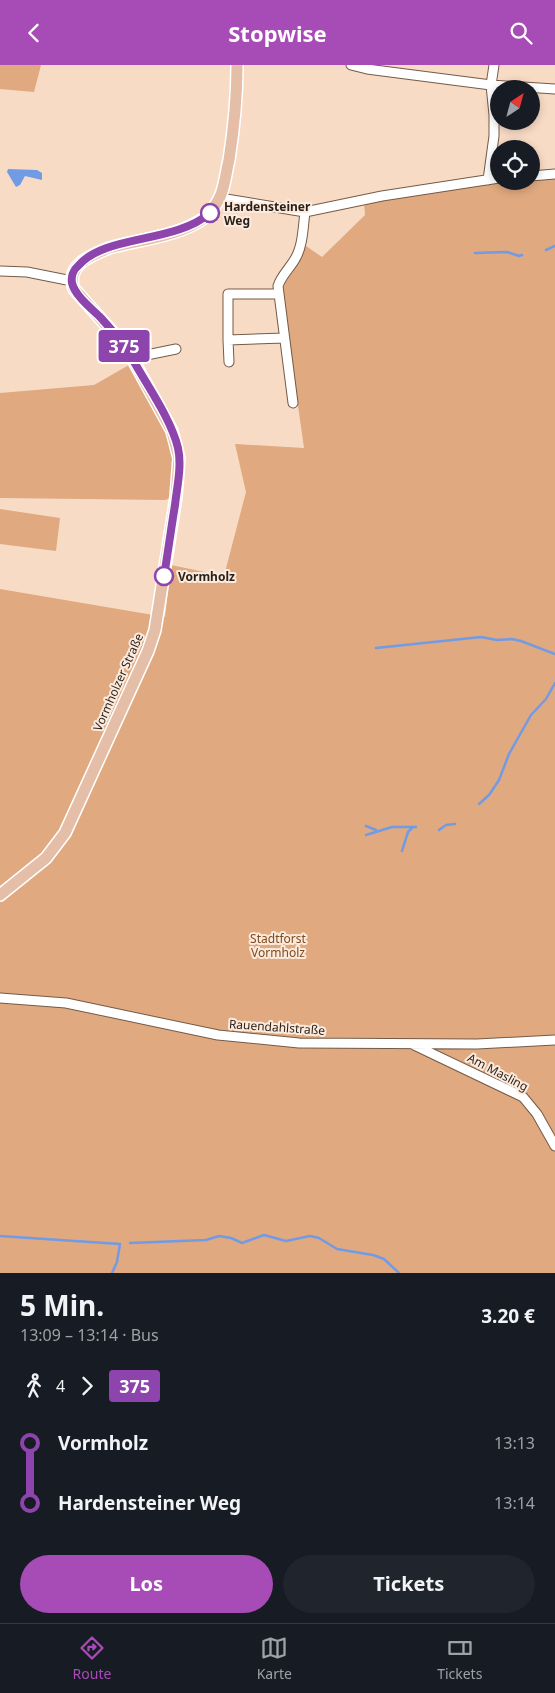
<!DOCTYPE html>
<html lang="de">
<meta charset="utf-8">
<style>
body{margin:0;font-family:"Noto Sans",sans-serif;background:#20242c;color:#f1f3f6;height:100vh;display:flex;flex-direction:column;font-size:19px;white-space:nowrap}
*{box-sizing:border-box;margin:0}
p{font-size:16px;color:#9ea1a6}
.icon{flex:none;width:28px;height:28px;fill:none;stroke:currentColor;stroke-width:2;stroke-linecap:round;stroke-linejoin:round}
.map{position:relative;height:1208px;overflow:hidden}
.drawer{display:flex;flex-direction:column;background:#171b24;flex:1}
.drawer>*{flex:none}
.badge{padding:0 10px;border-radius:4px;font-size:18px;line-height:32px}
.needle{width:32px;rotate:36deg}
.tools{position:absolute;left:490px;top:15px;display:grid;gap:10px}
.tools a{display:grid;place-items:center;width:50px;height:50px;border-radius:50%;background:#171b24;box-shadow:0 2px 8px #0003;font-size:25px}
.map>.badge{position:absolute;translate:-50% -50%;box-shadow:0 0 0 2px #fff}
.legs{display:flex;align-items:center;gap:8px;height:55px;padding:0 20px;font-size:16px}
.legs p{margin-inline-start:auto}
.headline{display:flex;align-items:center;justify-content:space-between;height:85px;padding:0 20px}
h1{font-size:28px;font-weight:700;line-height:38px}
.button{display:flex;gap:10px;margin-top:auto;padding:10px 20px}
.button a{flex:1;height:58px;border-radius:30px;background:#a74bb6;color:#fff;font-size:20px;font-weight:700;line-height:58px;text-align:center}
.button a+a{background:#20242c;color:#f1f3f6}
ul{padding:0 20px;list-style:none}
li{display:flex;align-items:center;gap:18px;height:60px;font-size:19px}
li i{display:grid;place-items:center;width:8px;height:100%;margin:0 6px;background:currentColor}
li i::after{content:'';width:12px;height:12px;margin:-6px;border:4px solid;border-radius:50%;background:#171b24}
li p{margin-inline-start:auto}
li:first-child i{background:linear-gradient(#0000 50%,currentColor 0)}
li:last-child i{background:linear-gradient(currentColor 50%,#0000 0)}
header{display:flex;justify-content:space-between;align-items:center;height:65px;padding:0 20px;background:#a74bb6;color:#fff;font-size:22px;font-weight:700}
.menu{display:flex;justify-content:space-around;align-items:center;height:70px;border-top:1px solid #363941;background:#171b24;font-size:14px;color:#9ea1a6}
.menu a{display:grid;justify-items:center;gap:2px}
.menu .current{color:#a74bb6}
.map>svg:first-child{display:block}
.green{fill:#e0a97f}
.water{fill:#719be5}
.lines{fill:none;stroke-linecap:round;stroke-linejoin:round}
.stream{stroke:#719be5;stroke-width:2.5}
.minor-casing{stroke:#745b48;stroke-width:11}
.major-casing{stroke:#fff;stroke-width:14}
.minor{stroke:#fff;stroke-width:9}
.major{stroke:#e5bea8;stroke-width:11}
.line-1-casing{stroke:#fff;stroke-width:11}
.line-1{stroke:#8e44ad;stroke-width:8}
.stop-1-dot{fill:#fff;stroke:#8e44ad;stroke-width:2.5}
.labels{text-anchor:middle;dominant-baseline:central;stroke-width:4;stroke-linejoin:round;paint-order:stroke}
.stop-label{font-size:12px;font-weight:bold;fill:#291f17;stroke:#fceadd;text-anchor:start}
.street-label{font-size:12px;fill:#291f17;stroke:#fceadd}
.park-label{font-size:12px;fill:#7c4a1e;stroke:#fceadd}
</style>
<header><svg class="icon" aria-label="back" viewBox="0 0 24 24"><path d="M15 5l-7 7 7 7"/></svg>Stopwise<svg class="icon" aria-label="search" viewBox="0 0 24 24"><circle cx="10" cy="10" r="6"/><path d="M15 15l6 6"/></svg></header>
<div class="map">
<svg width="555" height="1208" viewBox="0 0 555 1208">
<rect width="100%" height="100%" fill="#f8dbc5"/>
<!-- green -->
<path class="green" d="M0,0h41l-7,27 -34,-3z
M555,113v1095h-555v-684l165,28 6,-52 53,11 22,-84 -11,-48 69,4 -23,-162 25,-40 16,11 43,-42 -1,-12c55,-10 111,-22 167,-22v-2z
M129,300l43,78 3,25 -4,30 -6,2 -165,-2v-105l94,-8z
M0,444l60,9 -4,33 -56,-7z"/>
<!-- water -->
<path class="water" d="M8,104l29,1 5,3v7l-17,-4 -5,9 -4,2 -9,-15z"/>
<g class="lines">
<!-- stream -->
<path class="stream" d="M546,185l9,-4
M475,188l32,-1 12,4 3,-1
M376,583l105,-11 16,3 15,-1 9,2 34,13
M479,739l10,-9 10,-15 10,-26 22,-39 15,-16 9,-16
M366,761l10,4
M439,765l7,-5 9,-1
M366,770l26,-8h24
M402,786l6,-19 4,-4
M0,1171l120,8 -3,18 -5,11
M130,1178l76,-3 13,-4 12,2 11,5 22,-8 22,6 24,-5 9,2 18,11 36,6 11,4 15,14"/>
<!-- minor casing -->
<g class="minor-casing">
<path id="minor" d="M351,0l16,4 124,16 64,4
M531,111l24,-2
M488,115l6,-44v-21l-3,-30 3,-20
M220,133l85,14 77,-16 117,-18
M0,206l27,1 45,9
M279,229h-51v46l56,-2
M228,275l1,22
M132,293l44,-9
M293,338l-15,-117c3,-10 12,-18 17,-27 8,-13 8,-32 10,-47
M0,933l66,5 152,32 81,8 178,1 78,-4
M412,979l111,53 14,17 18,32"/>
</g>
<!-- major casing -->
<g class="major-casing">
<path id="major" d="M0,830l46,-37 19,-25 83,-182 7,-21 21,-133 3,-39 -7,-27 -40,-73 -9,-14 -49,-55c-9,-24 18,-34 35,-41 29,-8 71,-12 95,-30 7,-5 12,-13 16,-21 5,-11 6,-25 9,-37 5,-32 8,-63 8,-95"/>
</g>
<!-- minor -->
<use href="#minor" class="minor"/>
<!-- major -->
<use href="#major" class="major"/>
</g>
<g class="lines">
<!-- line-1 casing -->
<g class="line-1-casing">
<path id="line-1" d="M164,511c4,-24 7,-47 11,-71 2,-18 7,-39 3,-57 -7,-29 -30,-61 -45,-88 -9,-16 -20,-29 -32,-42 -9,-9 -26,-22 -29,-35 -1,-6 1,-13 6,-17 27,-32 96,-22 132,-53"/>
</g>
<!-- line-1 -->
<use href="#line-1" class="line-1"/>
</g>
<!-- markers -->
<g class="stop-1-dot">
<circle cx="210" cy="148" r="9"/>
<circle cx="164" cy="511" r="9"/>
</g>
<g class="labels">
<!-- stop labels -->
<g class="stop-label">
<text x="224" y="141">Hardensteiner<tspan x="224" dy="14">Weg</tspan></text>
<text x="178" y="511">Vormholz</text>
</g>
<!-- street labels -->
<g class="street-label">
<text transform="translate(118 617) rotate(-66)">Vormholzer Straße</text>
<text transform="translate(277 962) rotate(4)">Rauendahlstraße</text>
<text transform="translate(498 1007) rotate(28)">Am Masling</text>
</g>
<!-- park labels -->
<g class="park-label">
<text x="278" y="873">Stadtforst<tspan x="278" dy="14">Vormholz</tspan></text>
</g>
</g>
</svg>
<div class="tools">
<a><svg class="needle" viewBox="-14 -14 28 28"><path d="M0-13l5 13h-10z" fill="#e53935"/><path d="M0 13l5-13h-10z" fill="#9ea1a6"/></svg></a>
<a><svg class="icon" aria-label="locate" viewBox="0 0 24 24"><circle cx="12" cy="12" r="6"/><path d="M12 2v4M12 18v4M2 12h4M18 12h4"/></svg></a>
</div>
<b class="badge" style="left:124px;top:281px;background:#8e44ad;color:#fff">375</b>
</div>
<section class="drawer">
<div class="headline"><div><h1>5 Min.</h1><p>13:09 – 13:14 · Bus</p></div><b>3.20 €</b></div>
<div class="legs"><svg class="icon" aria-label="walk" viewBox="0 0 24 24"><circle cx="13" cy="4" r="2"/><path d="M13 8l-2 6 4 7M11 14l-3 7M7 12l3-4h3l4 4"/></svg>4<svg class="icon" aria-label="forward" viewBox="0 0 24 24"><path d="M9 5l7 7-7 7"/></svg><b class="badge" style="background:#8e44ad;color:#fff">375</b></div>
<ul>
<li><i style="color:#8e44ad"></i><b>Vormholz</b><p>13:13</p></li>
<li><i style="color:#8e44ad"></i><b>Hardensteiner Weg</b><p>13:14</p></li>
</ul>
<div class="button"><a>Los</a><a>Tickets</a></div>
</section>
<nav class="menu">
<a class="current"><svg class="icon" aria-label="directions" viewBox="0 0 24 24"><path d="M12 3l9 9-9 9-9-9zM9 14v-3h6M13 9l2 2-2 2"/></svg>Route</a>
<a><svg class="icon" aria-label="map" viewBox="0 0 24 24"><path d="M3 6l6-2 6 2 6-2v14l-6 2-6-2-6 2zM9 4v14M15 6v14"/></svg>Karte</a>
<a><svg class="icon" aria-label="tickets" viewBox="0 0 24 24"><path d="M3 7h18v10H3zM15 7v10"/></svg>Tickets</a>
</nav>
